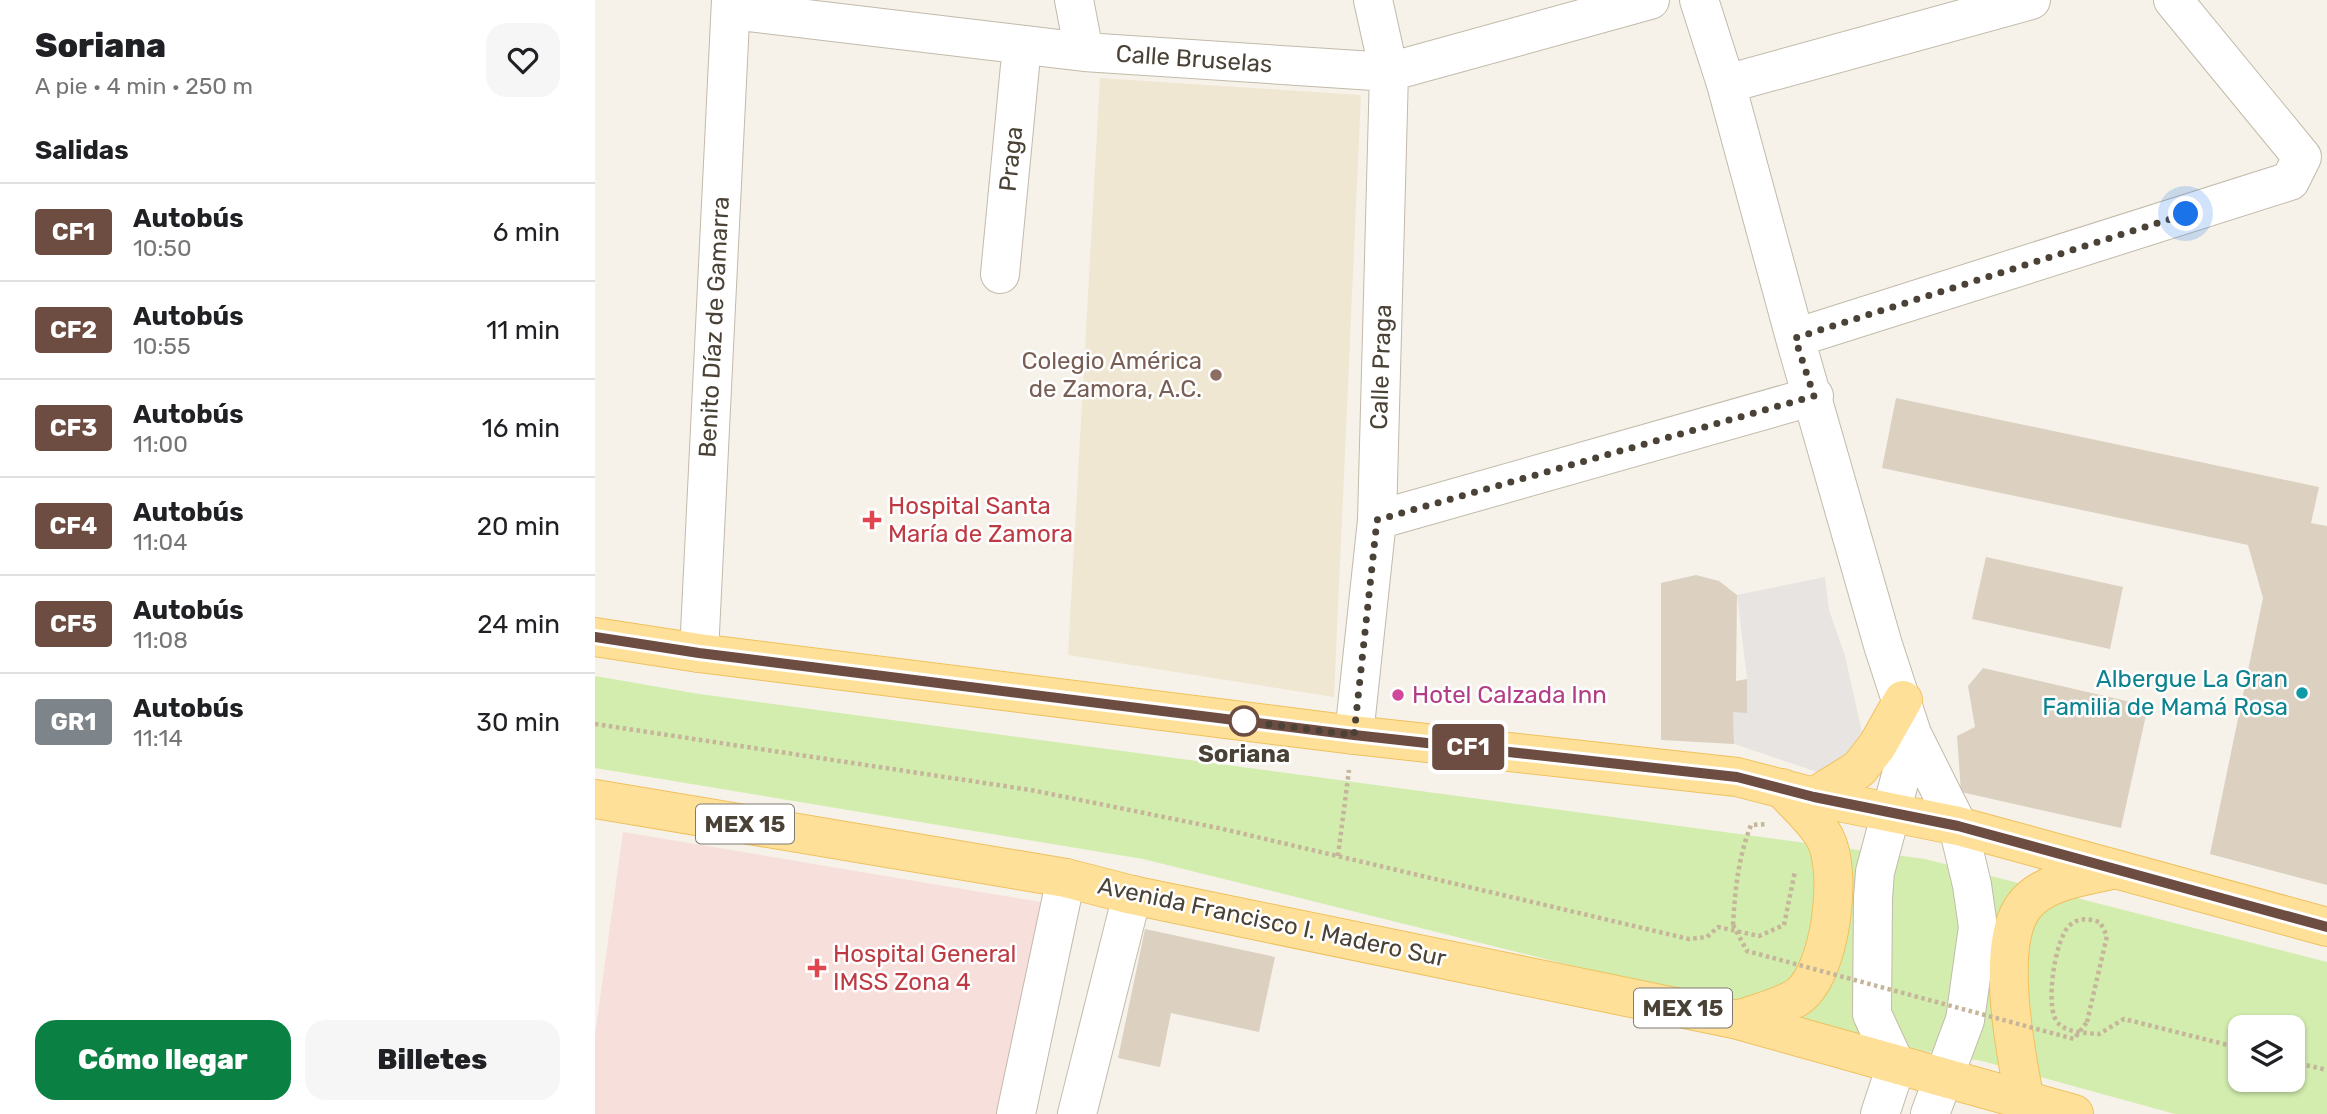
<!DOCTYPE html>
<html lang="es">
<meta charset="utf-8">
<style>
body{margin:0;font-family:Rubik,sans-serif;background:#f6f6f6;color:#202124;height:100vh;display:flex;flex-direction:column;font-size:26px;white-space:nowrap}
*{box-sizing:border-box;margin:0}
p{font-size:23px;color:#757577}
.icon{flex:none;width:38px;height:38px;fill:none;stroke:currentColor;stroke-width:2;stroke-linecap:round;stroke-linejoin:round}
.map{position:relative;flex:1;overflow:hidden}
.sheet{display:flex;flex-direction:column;background:#fff;width:595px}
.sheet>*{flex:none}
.badge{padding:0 14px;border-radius:5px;font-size:24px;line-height:46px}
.tools{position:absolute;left:1633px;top:1015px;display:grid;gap:14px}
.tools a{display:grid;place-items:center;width:77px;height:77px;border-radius:14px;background:#fff;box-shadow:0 2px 5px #0004;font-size:35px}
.you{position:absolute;width:35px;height:35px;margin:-18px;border:5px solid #fff;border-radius:50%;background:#1a73e8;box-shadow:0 0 0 10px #1a73e833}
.map>.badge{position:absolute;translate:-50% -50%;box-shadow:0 0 0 4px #fff}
h2{padding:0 35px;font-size:26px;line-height:63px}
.round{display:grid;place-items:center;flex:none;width:74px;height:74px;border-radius:21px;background:#f6f6f6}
.headline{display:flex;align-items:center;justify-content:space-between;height:119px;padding:0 35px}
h1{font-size:33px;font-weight:800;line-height:52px}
.cta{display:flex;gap:14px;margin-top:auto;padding:14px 35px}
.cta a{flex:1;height:80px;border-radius:21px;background:#0b8043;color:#fff;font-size:28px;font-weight:800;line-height:80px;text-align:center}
.cta a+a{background:#f6f6f6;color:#202124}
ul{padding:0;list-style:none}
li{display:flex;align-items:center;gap:21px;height:98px;padding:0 35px;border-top:2px solid #e0e0e0}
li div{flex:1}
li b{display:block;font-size:26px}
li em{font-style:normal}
li .badge{min-width:77px;font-weight:700;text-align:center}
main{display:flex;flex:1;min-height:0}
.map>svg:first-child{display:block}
.education{fill:#f0e7d2}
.medical{fill:#f7dfdc}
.green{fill:#d2edae;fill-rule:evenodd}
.parking{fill:#e7e4e1}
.building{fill:#dcd0c0}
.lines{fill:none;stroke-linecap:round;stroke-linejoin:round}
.minor-casing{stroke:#c2baaa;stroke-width:40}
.major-casing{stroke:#efc15e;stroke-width:40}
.path{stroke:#c6b59a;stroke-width:4.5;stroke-dasharray:3.5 3.5;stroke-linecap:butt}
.minor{stroke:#fff;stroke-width:38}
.major{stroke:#ffe099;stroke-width:38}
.path-bridge{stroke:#c6b59a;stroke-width:4.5;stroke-dasharray:3.5 3.5;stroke-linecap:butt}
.line-casing{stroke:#fff;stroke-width:16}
.line{stroke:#6d4c41;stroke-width:10}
.walk{stroke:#4a4236;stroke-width:7;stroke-dasharray:0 12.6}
.education-dot{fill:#8d6e63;stroke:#fff;stroke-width:2.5}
.health-dot{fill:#e0444e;stroke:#fff;stroke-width:2.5}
.culture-dot{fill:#0f9aa8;stroke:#fff;stroke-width:2.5}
.hotel-dot{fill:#d1479c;stroke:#fff;stroke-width:2.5}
.stop-dot{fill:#fff;stroke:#6d4c41;stroke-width:3.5}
.labels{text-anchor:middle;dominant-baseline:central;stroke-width:5;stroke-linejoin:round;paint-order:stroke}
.shield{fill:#fff;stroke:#807b72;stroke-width:2}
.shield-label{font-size:23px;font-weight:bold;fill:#4a4236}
.street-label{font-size:24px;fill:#4a4236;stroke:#fff}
.education-label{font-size:24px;fill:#785e54;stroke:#fff;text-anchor:end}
.health-label{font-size:24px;fill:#be3a42;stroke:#fff;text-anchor:start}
.culture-label{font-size:24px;fill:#0d838f;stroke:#fff;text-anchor:end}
.hotel-label{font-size:24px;fill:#b23c85;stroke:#fff;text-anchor:start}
.stop-label{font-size:24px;font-weight:bold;fill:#4a4236;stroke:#fff}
</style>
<main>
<section class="sheet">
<div class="headline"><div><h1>Soriana</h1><p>A pie · 4 min · 250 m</p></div><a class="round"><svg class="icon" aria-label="heart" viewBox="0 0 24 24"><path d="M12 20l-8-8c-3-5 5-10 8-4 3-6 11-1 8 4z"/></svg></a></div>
<h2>Salidas</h2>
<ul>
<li><span class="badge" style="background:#6d4c41;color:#fff">CF1</span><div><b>Autobús</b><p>10:50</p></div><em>6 min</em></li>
<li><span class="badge" style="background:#6d4c41;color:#fff">CF2</span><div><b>Autobús</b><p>10:55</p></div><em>11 min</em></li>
<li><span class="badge" style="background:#6d4c41;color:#fff">CF3</span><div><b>Autobús</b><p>11:00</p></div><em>16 min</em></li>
<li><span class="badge" style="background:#6d4c41;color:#fff">CF4</span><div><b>Autobús</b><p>11:04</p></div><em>20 min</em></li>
<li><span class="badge" style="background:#6d4c41;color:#fff">CF5</span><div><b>Autobús</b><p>11:08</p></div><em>24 min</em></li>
<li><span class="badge" style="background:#7e858a;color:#fff">GR1</span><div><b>Autobús</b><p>11:14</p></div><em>30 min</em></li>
</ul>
<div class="cta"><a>Cómo llegar</a><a>Billetes</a></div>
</section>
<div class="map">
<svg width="1732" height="1114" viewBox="0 0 1732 1114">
<rect width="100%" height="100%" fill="#f6f2e9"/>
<!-- education -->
<path class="education" d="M505,78l261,17 -27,602 -266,-42z"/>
<!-- medical -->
<path class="medical" d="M28,832l418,70 -34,212h-412v-79z"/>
<!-- green -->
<path class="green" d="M0,676l104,18 1226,165 402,103v152h-152l-193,-53 -88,-15 -751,-187 -548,-91zM1645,1027h53v53h-53z"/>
<!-- parking -->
<path class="parking" d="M1230,577l4,33 16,46 17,76 -14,28 -28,13 -86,-29 -1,-32h14v-33l-10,-84z"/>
<!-- building -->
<path class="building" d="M1301,398l423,89 -8,36 16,3v359l-117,-31 53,-256 -15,-53 -366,-77z
M1391,557l137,30 -13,62 -138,-30z
M1101,575l23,6 18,14 -1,86 11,-2v34l-14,-1 1,32 -73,-4v-157z
M1388,668l165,38 -27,122 -160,-36 -4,-56 18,-9 -7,-41z
M550,929l130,28 -16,75 -88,-19 -11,54 -42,-9z"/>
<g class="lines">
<!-- minor casing -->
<g class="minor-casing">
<path id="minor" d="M479,0l10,52
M1104,0l27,84 69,254 88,307 29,89 46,92 14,59 6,42 -13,93 -35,94
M136,10l353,42 305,20 261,-72
M1131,84l305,-84
M405,274l22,-229
M1200,338l495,-157 12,-24 -129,-157
M782,520l437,-124
M104,653l32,-653
M759,735l23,-215 12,-448 -16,-72
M421,1114l50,-236
M482,1114l55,-219
M1285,1114l16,-48 -24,-52 1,-116 2,-26 37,-138"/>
</g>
<!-- major casing -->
<g class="major-casing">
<path id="major" d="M0,637l104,16 655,82 383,42 77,20 144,29 369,101
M1219,797l45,-28 18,-23 26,-46
M0,799l471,79 66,17 606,125 336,94
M1143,1020c19,-7 45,-13 61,-24 32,-25 44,-124 26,-158 -10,-18 -29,-34 -43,-50
M1430,1101c-9,-46 -31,-156 -1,-195 19,-25 58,-29 87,-36"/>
</g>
<!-- path -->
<path class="path" d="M0,724l436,66 192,39 466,110 18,-2 11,-10 41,9 25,-11 11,-54
M743,856l11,-86
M1138,925c2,-35 5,-67 18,-100l16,-1
M1492,1022l20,-86 -7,-14c-11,-3 -21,-5 -30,3 -15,12 -26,84 -12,98 9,10 29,10 41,11l25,-15 116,29
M1698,1062l34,8"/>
<!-- minor -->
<use href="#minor" class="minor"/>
<!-- major -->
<use href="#major" class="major"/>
<!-- path-bridge -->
<path class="path-bridge" d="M1138,925l14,26 327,88 13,-17"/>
</g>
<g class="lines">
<!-- line casing -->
<g class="line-casing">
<path id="line" d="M0,637l104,16 655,82 383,42 77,20 144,29 369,101"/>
</g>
<!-- line -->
<use href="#line" class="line"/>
<!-- walk -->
<path class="walk" d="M649,721l110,14 23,-215 437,-124 -19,-58 391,-124"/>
</g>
<!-- markers -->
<circle class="education-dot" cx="621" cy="375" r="7"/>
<g class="health-dot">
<path d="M273.5 509.5h7v7h7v7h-7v7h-7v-7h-7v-7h7z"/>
<path d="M218.5 957.5h7v7h7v7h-7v7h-7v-7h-7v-7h7z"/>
</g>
<circle class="culture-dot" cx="1707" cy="693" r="7"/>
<circle class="hotel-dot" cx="803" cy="695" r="7"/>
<circle class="stop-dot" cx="649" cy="721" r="14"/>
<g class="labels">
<!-- shield labels -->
<g class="shield">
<rect x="101" y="804.5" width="98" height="39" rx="5"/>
<rect x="1039" y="988.5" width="98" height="39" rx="5"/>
</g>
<g class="shield-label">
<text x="150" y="824">MEX 15</text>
<text x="1088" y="1008">MEX 15</text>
</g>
<!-- street labels -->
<g class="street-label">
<text transform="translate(599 59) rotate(4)">Calle Bruselas</text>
<text transform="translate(416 159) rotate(-84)">Praga</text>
<text transform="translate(119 327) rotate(-87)">Benito Díaz de Gamarra</text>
<text transform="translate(786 367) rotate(-88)">Calle Praga</text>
<text transform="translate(677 922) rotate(12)">Avenida Francisco I. Madero Sur</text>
</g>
<!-- education labels -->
<g class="education-label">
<text x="607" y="361">Colegio América<tspan x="607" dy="28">de Zamora, A.C.</tspan></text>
</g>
<!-- health labels -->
<g class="health-label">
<text x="293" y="506">Hospital Santa<tspan x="293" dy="28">María de Zamora</tspan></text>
<text x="238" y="954">Hospital General<tspan x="238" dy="28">IMSS Zona 4</tspan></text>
</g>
<!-- culture labels -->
<g class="culture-label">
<text x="1693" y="679">Albergue La Gran<tspan x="1693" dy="28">Familia de Mamá Rosa</tspan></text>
</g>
<!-- hotel labels -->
<g class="hotel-label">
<text x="817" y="695">Hotel Calzada Inn</text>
</g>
<!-- stop labels -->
<g class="stop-label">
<text x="649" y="754">Soriana</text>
</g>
</g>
</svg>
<div class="tools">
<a><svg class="icon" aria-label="layers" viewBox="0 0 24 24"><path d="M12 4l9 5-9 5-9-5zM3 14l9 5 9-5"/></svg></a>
</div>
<div class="you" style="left:1591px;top:214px"></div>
<b class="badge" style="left:873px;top:747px;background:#6d4c41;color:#fff">CF1</b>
</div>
</main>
